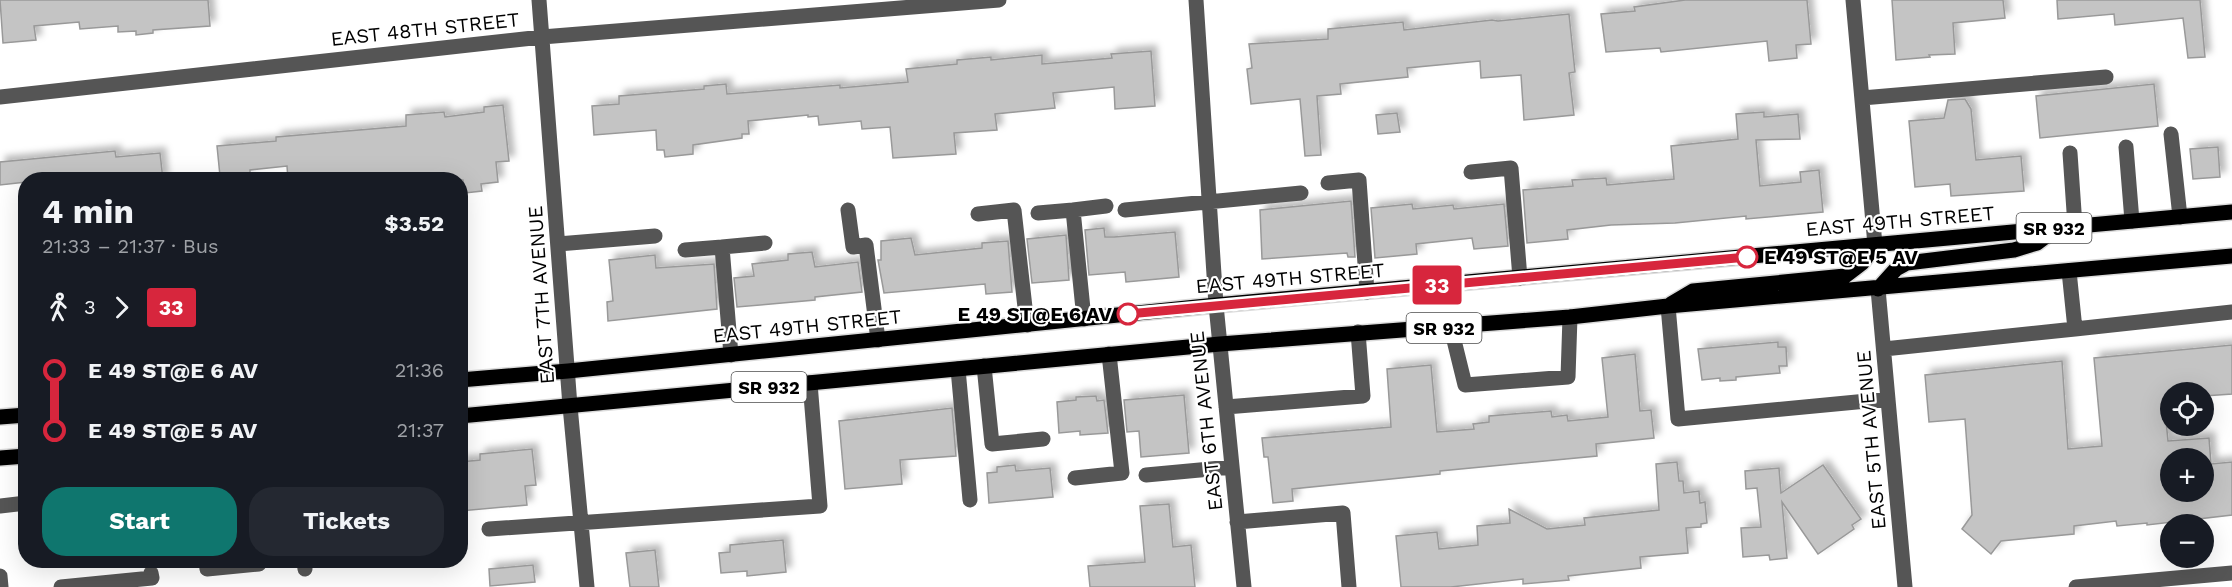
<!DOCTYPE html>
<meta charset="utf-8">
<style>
body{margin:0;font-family:"Work Sans",sans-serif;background:#242831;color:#f1f3f6;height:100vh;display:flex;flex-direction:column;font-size:22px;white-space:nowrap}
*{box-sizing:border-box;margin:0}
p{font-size:20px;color:#9ea1a6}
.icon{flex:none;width:33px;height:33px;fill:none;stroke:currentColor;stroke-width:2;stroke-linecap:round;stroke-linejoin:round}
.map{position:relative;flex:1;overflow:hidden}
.panel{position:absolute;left:18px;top:172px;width:450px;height:396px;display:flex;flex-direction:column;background:#171b24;border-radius:24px;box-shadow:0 6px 24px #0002}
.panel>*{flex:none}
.badge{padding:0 12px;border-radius:4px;font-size:21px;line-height:39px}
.fabs{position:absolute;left:2160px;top:382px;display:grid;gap:12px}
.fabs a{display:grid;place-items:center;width:54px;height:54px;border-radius:50%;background:#171b24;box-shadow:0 6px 24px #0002;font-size:30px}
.map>.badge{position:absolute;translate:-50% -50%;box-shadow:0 0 0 3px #fff}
.legs{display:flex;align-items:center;gap:9px;height:66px;padding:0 24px;font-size:20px}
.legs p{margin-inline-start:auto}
.summary{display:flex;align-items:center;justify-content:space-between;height:102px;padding:0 24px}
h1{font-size:33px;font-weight:700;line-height:45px}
.action{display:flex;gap:12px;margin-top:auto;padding:12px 24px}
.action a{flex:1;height:69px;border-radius:24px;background:#0f766e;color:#fff;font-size:24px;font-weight:700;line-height:69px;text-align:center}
.action a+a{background:#242831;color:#f1f3f6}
ul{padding:0 24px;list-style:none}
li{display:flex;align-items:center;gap:21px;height:60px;font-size:22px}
li i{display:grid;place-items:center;width:9px;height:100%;margin:0 8px;background:currentColor}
li i::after{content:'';width:15px;height:15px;margin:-8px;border:4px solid;border-radius:50%;background:#171b24}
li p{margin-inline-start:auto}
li:first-child i{background:linear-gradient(#0000 50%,currentColor 0)}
li:last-child i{background:linear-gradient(currentColor 50%,#0000 0)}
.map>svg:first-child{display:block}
.building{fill:#c4c4c4;stroke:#999;stroke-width:1.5;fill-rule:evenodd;filter:url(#shadow)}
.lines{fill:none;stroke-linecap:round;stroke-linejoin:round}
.major-casing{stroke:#dbdbdb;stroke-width:18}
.minor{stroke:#555;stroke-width:15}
.major{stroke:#000;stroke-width:15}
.line-1-casing{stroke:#fff;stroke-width:14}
.line-1{stroke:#d7263d;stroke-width:9}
.stop-1-dot{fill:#fff;stroke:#d7263d;stroke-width:3}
.labels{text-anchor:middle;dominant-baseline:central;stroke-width:4.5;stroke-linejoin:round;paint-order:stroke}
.shield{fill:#fff;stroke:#4c4c4c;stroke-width:1.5}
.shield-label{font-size:18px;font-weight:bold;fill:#000}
.street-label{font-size:20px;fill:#000;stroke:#fff}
.stop-label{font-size:20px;font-weight:bold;fill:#000;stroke:#fff;text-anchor:start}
</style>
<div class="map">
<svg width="2232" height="587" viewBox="0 0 2232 587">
<defs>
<filter id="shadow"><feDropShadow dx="5.5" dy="-5.5" stdDeviation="3" flood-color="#0004"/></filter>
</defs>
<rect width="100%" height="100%" fill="#fff"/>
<!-- building -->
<path class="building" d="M0,0h208l2,26 -57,4v3l-17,2v-4l-18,1v-6l-38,3 -1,-7 -45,4 2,14 -33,3z
M1685,0h122l4,44 -15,1 1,13 -28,3 -2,-20 -106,11 -1,-4 -54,4 -5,-38 34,-3 -1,-4z
M1892,0h111l2,18 -52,5 2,31 -26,1 1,2 -34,3z
M2057,0h143l5,57 -17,1 -5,-40 -68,7 -1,-11 -56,5z
M1569,14l6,58 -6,1 5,42 -50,5 -3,-45 -40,3 -1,-17 -73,7 1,9 -68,7 1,10 -24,2 4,59 -16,1 -5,-57 -49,5 -4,-35 5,-1 -3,-24 79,-5v-10l75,-7 1,8 88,-10 6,1z
M1151,51l4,55 -40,3 -1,-22 -61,6 2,15 -60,6 2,16 -43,3 2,21 -63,4 -3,-31 -28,2 -1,-8 -42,4 -1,-9 -10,1v-2l-60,6 1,13h-7v4l-49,7v9l-28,3 -1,-7h-7l-1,-20 -62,5 -2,-29 27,-2v-8l85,-7v-3l22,-2 1,10 113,-9v3l68,-6 -2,-13 51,-5v-4l34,-3v3l51,-5v9l70,-6 -1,-4z
M2154,84l4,42 -118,12 -4,-42z
M1965,99l6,10 5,51 45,-4 3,35 -73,5 -1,-12 -35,3 -6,-66 35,-3 4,-18z
M503,105l6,56 -13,1 2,20 -17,2 1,7 -17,2 -2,-13h-123v-3l-52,3 -1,-14 -37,4v3l-30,3 -3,-30 59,-5v-4l130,-11v-11l38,-3 1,5 39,-5v-5z
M1764,112v5l34,-3 2,25 -44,1 4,46 41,-4 -1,-10 19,-2 4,42 -77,7v-3l-71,7 -64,2 -44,5 1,9 -41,4 -4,-53 50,-4 -1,-6 34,-2 1,7 67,-6 -3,-33 67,-7 -2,-25z
M1397,113l3,19 -22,2 -2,-19z
M2218,147l2,30 -27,2 -3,-30z
M115,151l1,6 44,-4 3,27h-137v2l-26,3v-23z
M1351,201l4,56h-7l-1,-4 -85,6 -2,-49z
M1412,204l1,5 40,-4 1,4 50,-5 4,42 -34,3 -2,-11 -56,6 1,10 -42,4 -4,-50z
M1104,228l1,9h9l61,-5 4,45 -53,5 -1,-10 -36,3 -4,-45z
M1066,235l3,45 -37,3 -5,-44z
M911,238l4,17 67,-7v-5l26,-2 4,51 -26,2 -1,-10 -101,9 -6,-33h3v-19z
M812,252l3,15 43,-5 4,30 -47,5v3l-78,7 -3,-29 20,-2 -2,-12 36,-4v-6z
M655,255l1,13 58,-4 3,45 -109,12 -1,-19 6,-1 -4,-41z
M1778,342v5h8l1,19h-8l1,7 -44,4v3l-16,1v-3l-18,2 -4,-31z
M2232,345v49l-28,2v-3h-34v6l-6,1 4,41 41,-3 2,26 21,-2v53l-85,10v-2l-30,3 -1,-5 -42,5v8l-73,7 -10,13 -29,-25 10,-14 -7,-96 -36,3 -4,-47 137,-14 6,88 34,-3 -8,-88zM2170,459h34v33h-34z
M1635,354l5,57 11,-1 3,28 -58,6 1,12 -157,15v3l-148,15 1,12 -20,2 -5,-46h-4l-2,-19 129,-11 -4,-58 44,-4 6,67 37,-3 -1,-5 16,-2v-6l62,-5 1,6 15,-2 1,6 40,-4 -6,-59z
M1184,395l5,58 -48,4 -2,-26 -12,1 -3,-32z
M1096,396l1,5 7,-1 4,33 -28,2v-4l-21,2 -2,-31 19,-2v-3z
M952,408l4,48 -56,4 2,24 -57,5 -6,-68z
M532,449l4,36 -11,1 2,19 -67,6v-49l20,-2v-6z
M1677,462l2,19h4l1,12 15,-2 1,12 5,-1 2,21 -6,1v3l-15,1 2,25 -48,4 1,11 -73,8 1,4 -46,4v-5l-72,8h-50l-5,-51 41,-4 2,17 39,-4 -1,-19 33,-3 -1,-14 38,20 38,-4 -1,-7 75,-8 -3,-46z
M1015,465l1,6 34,-3 3,29 -64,6 -2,-30 10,-1v-5z
M1823,465l38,54 -9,6 2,4 -36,25 -36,-52 5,56 -17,2 -1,-5 -26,2 -2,-29 20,-1 -4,-39 -11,1 -1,-18 34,-3 2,25z
M1169,504l4,43 18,-2 4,42h-105l-2,-21 57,-4 -5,-56z
M783,540l3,32 -39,4v-5l-26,2 -2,-20 11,-1v-7z
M655,550l4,37h-29l-4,-34z
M533,565l2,17 -45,4 -1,-17z"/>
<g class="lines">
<!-- major casing -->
<g class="major-casing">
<path id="major" d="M1878,289l18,-20 11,-6 107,-13 23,-7 20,-15
M1671,304l22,-13 152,-15 17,-13 13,-18
M460,380l108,-9 648,-66 1016,-93
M460,416l760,-72 350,-27 98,-11 564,-50
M0,417l26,-2
M0,458l26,-2"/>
</g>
<!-- minor -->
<path class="minor" d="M539,0l31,406 17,181
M1196,0l20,305 28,282
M1853,0l22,245
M0,97l542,-60 457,-37
M1862,98l244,-21
M2171,134l9,83
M2126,147l6,74
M2070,153l5,73
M1471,172l40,-4 9,110
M1328,183l31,-3 8,112
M848,210l5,37 13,-2 12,95
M1073,210l33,-4
M1125,210l176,-17
M1038,213l35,-3 11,109
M978,214l36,-4 13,115
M558,244l97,-8
M722,247l43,-4
M685,250l37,-3 9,108
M1878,289l27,298
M1668,306l10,113 210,-20
M1451,328l14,57 103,-8 2,-60
M2075,329l157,-17
M1884,349l191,-20 -6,-58
M984,366l8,78 51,-5
M958,369l12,131
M1226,407l137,-11 -5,-64
M1146,475l86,-8
M1075,478l47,-5 -13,-119
M0,506l26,-3
M1237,522l106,-9 6,74
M489,529l331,-23 -10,-123
M206,561l1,8 52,-5v-3
M304,561l1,8
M0,576l1,11
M61,587l91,-9 -1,-5
M2076,587l156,-14"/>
<!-- major -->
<use href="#major" class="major"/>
</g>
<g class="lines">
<!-- line-1 casing -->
<g class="line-1-casing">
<path id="line-1" d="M1128,314l619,-57"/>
</g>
<!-- line-1 -->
<use href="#line-1" class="line-1"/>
</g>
<!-- markers -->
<g class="stop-1-dot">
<circle cx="1747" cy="257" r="10"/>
<circle cx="1128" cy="314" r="10"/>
</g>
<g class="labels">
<!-- shield labels -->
<g class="shield">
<rect x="2016.5" y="213" width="75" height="30" rx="4.5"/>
<rect x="1406.5" y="313" width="75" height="30" rx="4.5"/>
<rect x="731.5" y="372" width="75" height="30" rx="4.5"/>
</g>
<g class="shield-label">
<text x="2054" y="228">SR 932</text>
<text x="1444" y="328">SR 932</text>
<text x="769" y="387">SR 932</text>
</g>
<!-- street labels -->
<g class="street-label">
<text transform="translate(425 29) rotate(-6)">EAST 48TH STREET</text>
<text transform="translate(1900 221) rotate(-5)">EAST 49TH STREET</text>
<text transform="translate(1290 278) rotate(-5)">EAST 49TH STREET</text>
<text transform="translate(541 295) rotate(-94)">EAST 7TH AVENUE</text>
<text transform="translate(807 326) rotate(-6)">EAST 49TH STREET</text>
<text transform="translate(1206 421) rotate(-96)">EAST 6TH AVENUE</text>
<text transform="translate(1871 440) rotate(-95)">EAST 5TH AVENUE</text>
</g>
<!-- stop labels -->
<g class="stop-label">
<text x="1764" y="257">E 49 ST@E 5 AV</text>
<text x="1112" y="314" text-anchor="end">E 49 ST@E 6 AV</text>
</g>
</g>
</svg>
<div class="fabs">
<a><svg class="icon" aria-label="locate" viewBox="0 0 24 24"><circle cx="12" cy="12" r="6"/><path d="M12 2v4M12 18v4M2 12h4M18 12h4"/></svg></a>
<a>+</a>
<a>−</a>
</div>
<b class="badge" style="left:1437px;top:285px;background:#d7263d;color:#fff">33</b>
<section class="panel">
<div class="summary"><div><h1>4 min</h1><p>21:33 – 21:37 · Bus</p></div><b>$3.52</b></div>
<div class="legs"><svg class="icon" aria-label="walk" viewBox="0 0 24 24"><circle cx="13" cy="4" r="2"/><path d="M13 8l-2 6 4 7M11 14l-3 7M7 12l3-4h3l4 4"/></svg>3<svg class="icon" aria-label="forward" viewBox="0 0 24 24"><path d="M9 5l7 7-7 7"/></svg><b class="badge" style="background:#d7263d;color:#fff">33</b></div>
<ul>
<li><i style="color:#d7263d"></i><b>E 49 ST@E 6 AV</b><p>21:36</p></li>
<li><i style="color:#d7263d"></i><b>E 49 ST@E 5 AV</b><p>21:37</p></li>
</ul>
<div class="action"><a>Start</a><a>Tickets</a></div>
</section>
</div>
